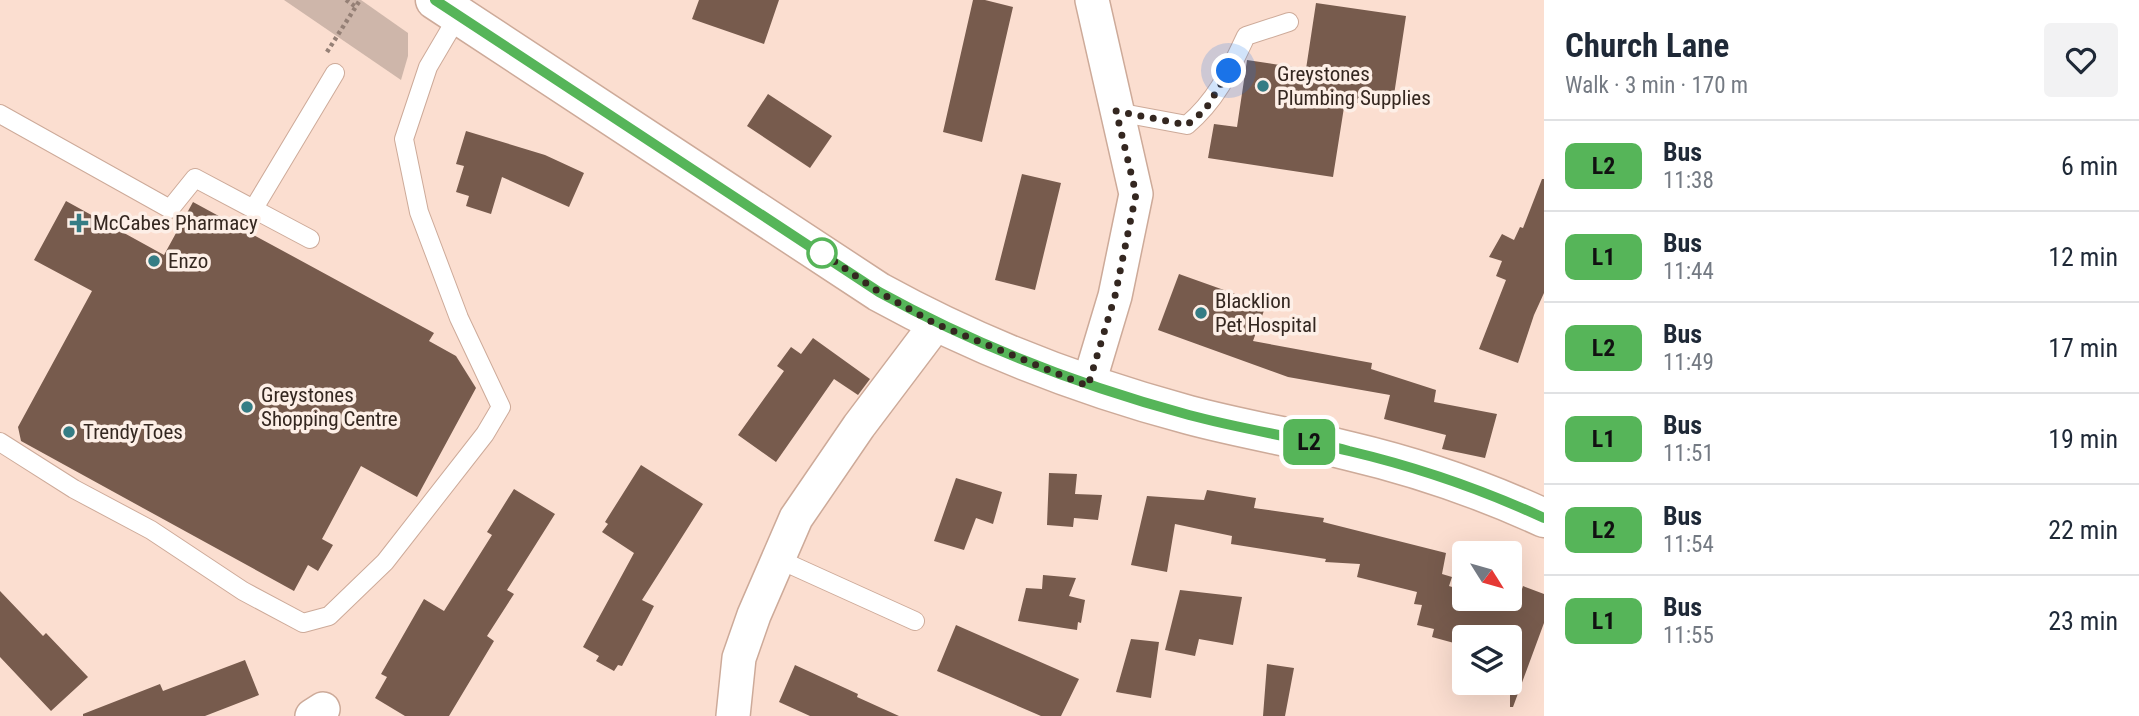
<!DOCTYPE html>
<meta charset="utf-8">
<style>
body{margin:0;font-family:"Roboto Condensed",sans-serif;background:#f2f2f3;color:#1f2937;height:100vh;display:flex;flex-direction:column;font-size:26px;white-space:nowrap}
*{box-sizing:border-box;margin:0}
p{font-size:23px;color:#747a83}
.icon{flex:none;width:38px;height:38px;fill:none;stroke:currentColor;stroke-width:2;stroke-linecap:round;stroke-linejoin:round}
.map{position:relative;flex:1;overflow:hidden}
.details{display:flex;flex-direction:column;background:#fff;width:595px}
.details>*{flex:none}
.badge{padding:0 14px;border-radius:10px;font-size:24px;line-height:46px}
.needle{width:46px;rotate:127deg}
.controls{position:absolute;left:1452px;top:541px;display:grid;gap:14px}
.controls a{display:grid;place-items:center;width:70px;height:70px;border-radius:7px;background:#fff;box-shadow:0 7px 28px #0002;font-size:35px}
.you{position:absolute;width:35px;height:35px;margin:-18px;border:5px solid #fff;border-radius:50%;background:#1a73e8;box-shadow:0 0 0 10px #1a73e833}
.map>.badge{position:absolute;translate:-50% -50%;box-shadow:0 0 0 4px #fff}
.round{display:grid;place-items:center;flex:none;width:74px;height:74px;border-radius:7px;background:#f2f2f3}
.head{display:flex;align-items:center;justify-content:space-between;height:119px;padding:0 21px}
h1{font-size:33px;font-weight:700;line-height:52px}
ul{padding:0;list-style:none}
li{display:flex;align-items:center;gap:21px;height:91px;padding:0 21px;border-top:2px solid #e0e1e3}
li div{flex:1}
li b{display:block;font-size:26px}
li em{font-style:normal}
li .badge{min-width:77px;font-weight:700;text-align:center}
main{display:flex;flex:1;min-height:0}
.map>svg:first-child{display:block}
.green{fill:#ceb6aa}
.building{fill:#775b4d}
.lines{fill:none;stroke-linecap:round;stroke-linejoin:round}
.lane-casing{stroke:#cdaa99;stroke-width:20}
.street-casing{stroke:#cdaa99;stroke-width:36}
.secondary-casing{stroke:#cdaa99;stroke-width:41}
.path{stroke:#958076;stroke-width:4.5;stroke-dasharray:3.5 3.5;stroke-linecap:butt}
.lane{stroke:#fff;stroke-width:18}
.street{stroke:#fff;stroke-width:33}
.secondary{stroke:#fff;stroke-width:38}
.line-casing{stroke:#fff;stroke-width:16}
.line{stroke:#56b559;stroke-width:10}
.walk{stroke:#342720;stroke-width:7;stroke-dasharray:0 12.6}
.poi-dot{fill:#357d85;stroke:#fdefe7;stroke-width:2.5}
.stop-dot{fill:#fff;stroke:#56b559;stroke-width:3.5}
.labels{text-anchor:middle;dominant-baseline:central;stroke-width:7;stroke-linejoin:round;paint-order:stroke}
.poi-label{font-size:21px;fill:#342720;stroke:#fdefe7;text-anchor:start}
</style>
<main>
<div class="map">
<svg width="1544" height="716" viewBox="0 0 1544 716">
<rect width="100%" height="100%" fill="#fbded0"/>
<!-- green -->
<path class="green" d="M284,0h77l47,33v23l-7,24z"/>
<!-- building -->
<path class="building" d="M699,0h80l-15,44 -72,-25z
M973,0h12l28,7 -31,135 -39,-10z
M1316,3l90,13 -14,92 -47,-7 -12,76 -125,-19 6,-34 23,3 10,-67 59,9z
M768,94l64,42 -22,32 -63,-42z
M466,131l79,24 39,18 -15,34 -67,-30 -11,37 -25,-8 3,-10 -13,-4 8,-26 -8,-2z
M1022,174l39,9 -26,107 -40,-10z
M1542,179h2v114l-10,22 -16,48 -39,-14 27,-69 -10,-4 6,-15 -13,-4 13,-23 12,6 6,-13 3,1z
M66,201l98,54 29,-53 241,131 -5,8 27,15 20,32 -59,109 -56,-31 -39,73 11,6 -15,26 -10,-6 -14,26 -273,-150 -3,-14 74,-136 -58,-31z
M1179,274l87,31 -13,36 119,22 -1,6 65,21 -2,12 63,12 -12,44 -43,-9 4,-14 -62,-16 6,-24 -102,-18 -130,-47z
M813,338l57,41 -12,16 -24,-16 -58,83 -38,-27 46,-64 -7,-5 14,-19 10,7z
M641,465l62,39 -61,96 12,6 -32,60 -4,-1 -4,6 -18,-10 3,-5 -16,-9 51,-94 -32,-21 6,-8 -3,-2z
M1049,473l28,1 -2,20 27,1 -4,25 -24,-2 -1,9 -26,-2z
M956,478l46,14 -9,32 -17,-6 -12,32 -30,-9z
M514,489l41,25 -48,76 7,4 -27,42 7,5 -45,75h-44l-30,-18 12,-21 -6,-3 43,-75 20,12 48,-76 -5,-3z
M1207,490l49,8 -2,10 70,10 -1,4 123,31 -4,21 10,3 -3,9 16,5v7h54l4,-12 21,8v29l-31,84h-3v-70h-45v9l-33,-9 2,-8 -17,-4 5,-20 -8,-1 3,-12 -60,-15 3,-13 -35,-2 1,-3 -95,-15 1,-8 -57,-12 -8,48 -36,-7 16,-69 57,4z
M1043,575l33,3 -7,18 16,4 -4,23 -3,-1 -1,8 -59,-9 8,-33 16,1z
M1180,590l62,7 -9,48 -34,-6 -4,17 -30,-6z
M0,591l43,45 3,-3 42,44 -37,34 -51,-54z
M956,625l123,54 -18,37h-20l-104,-45z
M1131,639l28,3 -8,56 -35,-6z
M245,660l14,35 -54,21h-122v-2l77,-30 3,7z
M1267,664l27,4 -9,48h-22z
M795,665l63,29 -1,3 42,19h-89l-31,-14z"/>
<g class="lines">
<!-- lane casing -->
<g class="lane-casing">
<path id="lane" d="M1117,112l70,13c30,-25 43,-55 59,-89l43,-14
M0,114l170,95 25,-31 115,61
M254,208l81,-135
M0,442l74,47 77,41 92,61 60,32 26,-7 56,-54 100,-128 16,-27 -42,-89 -40,-106 -15,-73 24,-72 30,-51
M778,559l137,62"/>
</g>
<!-- street casing -->
<g class="street-casing">
<path id="street" d="M1088,386l27,-90 21,-102 -44,-194
M312,716l11,-7
M733,716l6,-58 15,-43 42,-97 63,-92 77,-102"/>
</g>
<!-- secondary casing -->
<g class="secondary-casing">
<path id="secondary" d="M435,0l444,292c98,54 202,94 310,123 52,14 107,23 160,36 68,16 132,38 195,67"/>
</g>
<!-- path -->
<path class="path" d="M346,0l10,7
M327,52l33,-52"/>
<!-- lane -->
<use href="#lane" class="lane"/>
<!-- street -->
<use href="#street" class="street"/>
<!-- secondary -->
<use href="#secondary" class="secondary"/>
</g>
<g class="lines">
<!-- line casing -->
<g class="line-casing">
<path id="line" d="M435,0l444,292c98,54 202,94 310,123 52,14 107,22 160,36 68,16 132,38 195,67"/>
</g>
<!-- line -->
<use href="#line" class="line"/>
<!-- walk -->
<path class="walk" d="M822,253l-4,-3 61,42 57,32 152,62 27,-90 21,-102 -20,-83 71,14 18,-15 24,-39"/>
</g>
<!-- markers -->
<g class="poi-dot">
<circle cx="1263" cy="86" r="7"/>
<path d="M75.5 212.5h7v7h7v7h-7v7h-7v-7h-7v-7h7z"/>
<circle cx="154" cy="261" r="7"/>
<circle cx="1201" cy="313" r="7"/>
<circle cx="247" cy="407" r="7"/>
<circle cx="69" cy="432" r="7"/>
</g>
<circle class="stop-dot" cx="822" cy="253" r="14"/>
<g class="labels">
<!-- poi labels -->
<g class="poi-label">
<text x="1277" y="74">Greystones<tspan x="1277" dy="24">Plumbing Supplies</tspan></text>
<text x="93" y="223">McCabes Pharmacy</text>
<text x="168" y="261">Enzo</text>
<text x="1215" y="301">Blacklion<tspan x="1215" dy="24">Pet Hospital</tspan></text>
<text x="261" y="395">Greystones<tspan x="261" dy="24">Shopping Centre</tspan></text>
<text x="83" y="432">Trendy Toes</text>
</g>
</g>
</svg>
<div class="controls">
<a><svg class="needle" viewBox="-14 -14 28 28"><path d="M0-13l5 13h-10z" fill="#e53935"/><path d="M0 13l5-13h-10z" fill="#747a83"/></svg></a>
<a><svg class="icon" aria-label="layers" viewBox="0 0 24 24"><path d="M12 4l9 5-9 5-9-5zM3 14l9 5 9-5"/></svg></a>
</div>
<div class="you" style="left:1229px;top:71px"></div>
<b class="badge" style="left:1309px;top:442px;background:#56b559;color:#111">L2</b>
</div>
<section class="details">
<div class="head"><div><h1>Church Lane</h1><p>Walk · 3 min · 170 m</p></div><a class="round"><svg class="icon" aria-label="heart" viewBox="0 0 24 24"><path d="M12 20l-8-8c-3-5 5-10 8-4 3-6 11-1 8 4z"/></svg></a></div>
<ul>
<li><span class="badge" style="background:#56b559;color:#111">L2</span><div><b>Bus</b><p>11:38</p></div><em>6 min</em></li>
<li><span class="badge" style="background:#56b559;color:#111">L1</span><div><b>Bus</b><p>11:44</p></div><em>12 min</em></li>
<li><span class="badge" style="background:#56b559;color:#111">L2</span><div><b>Bus</b><p>11:49</p></div><em>17 min</em></li>
<li><span class="badge" style="background:#56b559;color:#111">L1</span><div><b>Bus</b><p>11:51</p></div><em>19 min</em></li>
<li><span class="badge" style="background:#56b559;color:#111">L2</span><div><b>Bus</b><p>11:54</p></div><em>22 min</em></li>
<li><span class="badge" style="background:#56b559;color:#111">L1</span><div><b>Bus</b><p>11:55</p></div><em>23 min</em></li>
</ul>
</section>
</main>
